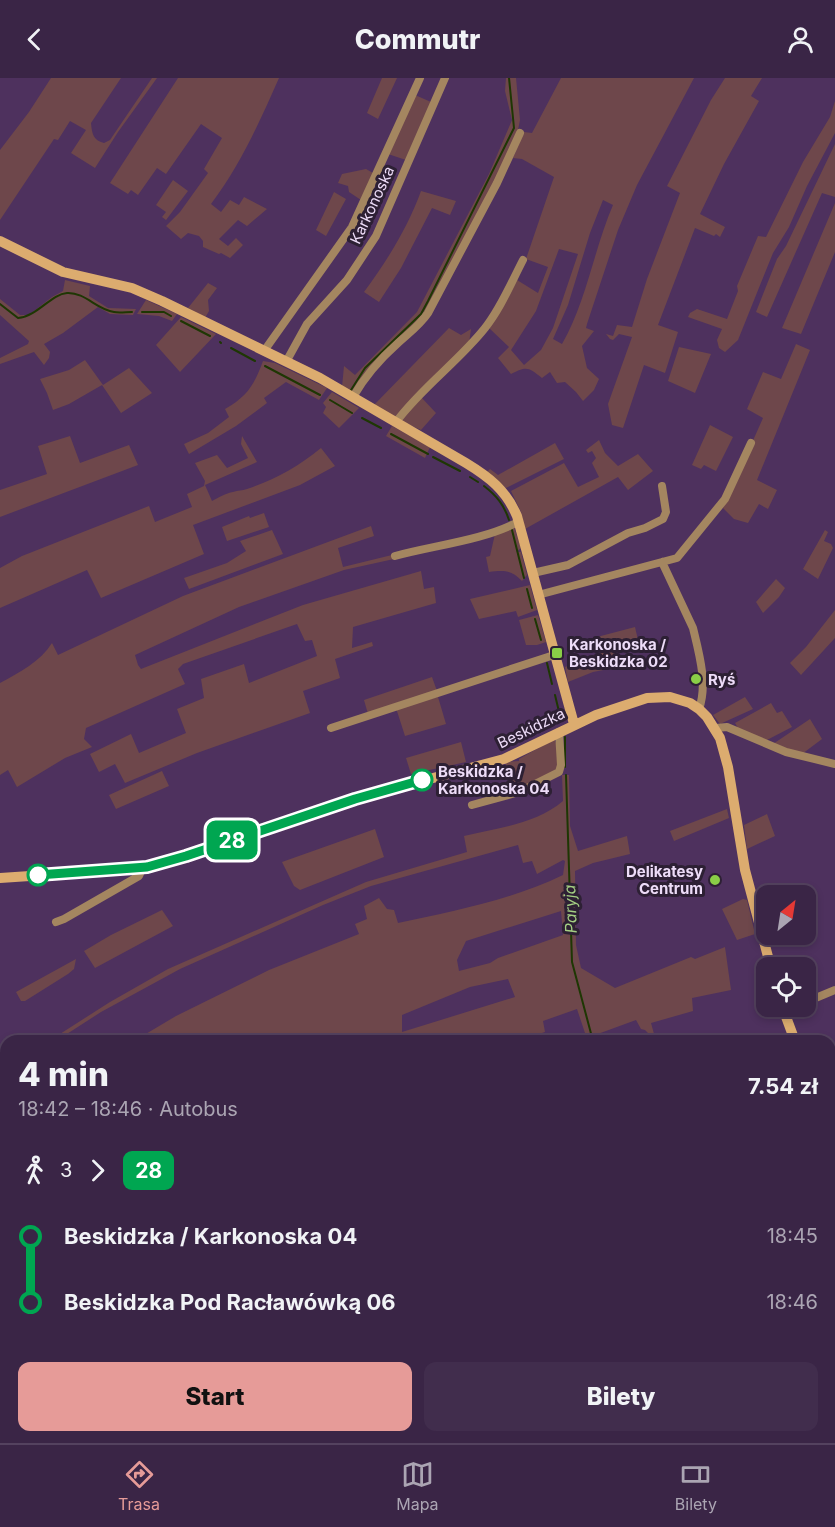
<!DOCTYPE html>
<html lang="pl">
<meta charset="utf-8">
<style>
body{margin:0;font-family:Inter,sans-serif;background:#412d4d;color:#f1f3f6;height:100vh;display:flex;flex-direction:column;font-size:22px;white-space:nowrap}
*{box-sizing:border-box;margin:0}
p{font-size:20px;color:#aba5b3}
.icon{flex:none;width:33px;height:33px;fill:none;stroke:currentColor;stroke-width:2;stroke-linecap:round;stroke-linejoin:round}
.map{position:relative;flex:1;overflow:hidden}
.details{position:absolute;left:0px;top:957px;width:836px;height:408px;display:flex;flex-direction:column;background:#3a2546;border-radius:18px 18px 0 0;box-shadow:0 3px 9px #0003,0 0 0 2px #54425f}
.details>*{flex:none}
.badge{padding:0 12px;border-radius:9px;font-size:21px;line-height:39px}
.needle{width:39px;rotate:30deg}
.tools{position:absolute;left:756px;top:807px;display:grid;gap:12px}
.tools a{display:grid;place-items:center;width:60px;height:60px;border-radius:12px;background:#3a2546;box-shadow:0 3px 9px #0003,0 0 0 2px #54425f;font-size:30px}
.map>.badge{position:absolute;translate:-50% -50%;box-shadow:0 0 0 3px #fff}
.legs{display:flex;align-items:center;gap:9px;height:66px;padding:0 18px;font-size:20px}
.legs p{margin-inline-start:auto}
.head{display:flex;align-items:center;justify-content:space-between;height:102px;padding:0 18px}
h1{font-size:33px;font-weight:800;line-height:45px}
.primary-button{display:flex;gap:12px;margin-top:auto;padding:12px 18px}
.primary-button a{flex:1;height:69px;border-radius:12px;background:#e69b98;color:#111;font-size:24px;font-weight:800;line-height:69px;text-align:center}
.primary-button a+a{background:#412d4d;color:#f1f3f6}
ul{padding:0 18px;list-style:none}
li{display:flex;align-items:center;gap:21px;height:66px;font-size:22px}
li i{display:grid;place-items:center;width:9px;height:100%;margin:0 8px;background:currentColor}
li i::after{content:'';width:15px;height:15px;margin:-8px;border:4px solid;border-radius:50%;background:#3a2546}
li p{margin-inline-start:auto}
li:first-child i{background:linear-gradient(#0000 50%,currentColor 0)}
li:last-child i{background:linear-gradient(currentColor 50%,#0000 0)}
header{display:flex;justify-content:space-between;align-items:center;height:78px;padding:0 18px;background:#3a2546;font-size:27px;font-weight:800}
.tabs{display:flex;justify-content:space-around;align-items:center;height:84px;border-top:2px solid #54425f;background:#3a2546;font-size:16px;color:#aba5b3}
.tabs a{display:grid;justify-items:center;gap:3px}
.tabs .on{color:#e69b98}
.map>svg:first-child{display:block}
.green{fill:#6e474b;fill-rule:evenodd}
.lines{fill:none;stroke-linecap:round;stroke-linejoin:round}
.stream{stroke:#1e3703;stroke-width:2}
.street{stroke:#a48660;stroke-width:8}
.secondary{stroke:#dcac6f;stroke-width:10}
.rail{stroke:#beaacb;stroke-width:2;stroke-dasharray:10 10;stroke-linecap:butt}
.line-1-casing{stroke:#fff;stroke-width:14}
.line-1{stroke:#00a651;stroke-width:9}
.poi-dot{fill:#8ace47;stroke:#2d2034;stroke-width:2}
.stop-1-dot{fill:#fff;stroke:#00a651;stroke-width:3}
.labels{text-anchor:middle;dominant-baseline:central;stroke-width:6;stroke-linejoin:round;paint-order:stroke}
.street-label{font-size:15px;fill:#eddcf8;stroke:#2d2034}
.poi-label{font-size:15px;font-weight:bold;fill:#eddcf8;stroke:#2d2034;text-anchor:start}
.stop-label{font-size:15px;font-weight:bold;fill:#eddcf8;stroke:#2d2034;text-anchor:start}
.water-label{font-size:16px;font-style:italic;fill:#a4cf83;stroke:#2d2034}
</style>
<header><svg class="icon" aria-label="back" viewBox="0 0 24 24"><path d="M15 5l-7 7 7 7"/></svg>Commutr<svg class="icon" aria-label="person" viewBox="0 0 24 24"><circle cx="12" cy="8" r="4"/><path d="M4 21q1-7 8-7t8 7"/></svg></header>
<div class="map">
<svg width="835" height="1365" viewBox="0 0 835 1365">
<rect width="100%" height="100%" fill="#4e315e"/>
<!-- green -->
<path class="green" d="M51,0h70l-30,45c1,11 2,17 13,20l6,-3 42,-62h5l-39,54 -23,36 -24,-15 15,-23 -16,-9 -12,19 -4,-1 -54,81v-70l29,-38z
M178,0h101c-19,43 -39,88 -68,126l10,8 9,-12 9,5 5,-8 23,12 -20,17 -9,-6 -19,19 9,7 8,-8 7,7 -13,13 -9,-5 -2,1 -16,-7v-6l-4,-5 -11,-3 -7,6 -15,-13 14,-14 28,-39 -4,-4 18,-31 -21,-14 -35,50 -9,-6 -19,27 -7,-5 -3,4 -18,-11z
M382,0h15l-19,41 -11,-6z
M506,0h10l4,42 -3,15 -14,32 -79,149 -72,77 -10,-6 2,-21 11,9 62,-63 72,-138 23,-54 -7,-29z
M561,0h133l-57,107 -19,45 -31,94 -1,4 8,3 -12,15 5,22 12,11 -5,11 -11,11 -7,-9 -11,-10 -8,1 -7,-11 -8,6c-14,-11 -15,-12 -31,-4l-13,-16 11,-11 -20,-19 28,-48 21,13 10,-26 -22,-8 28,-82 -32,-18 -9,-1 11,-26 8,1zM603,122l10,5c-19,44 -27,98 -51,139l-9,-5 15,-34 22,-72zM559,171l19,5 -25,74 -12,22 -17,15 -13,-15 25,-39z
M725,0h37l-11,18 8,5 -35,63 -24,50 25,13 -5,10 -4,-3 -2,2 -19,-8 -37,97 20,7 -13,41 -21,-8 -21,63 -11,-3 -4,-21 24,-67 -13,-3 -6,6 -3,-1 -4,-5 7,2 4,-11 15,2 15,-48 33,-86 -13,-7 44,-86z
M415,17l16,7 -25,58 -18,-6z
M835,23v32l-28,53 -18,41 -16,26 -35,87 -13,12 -6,-4 -2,-8 5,-11 -34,-12 2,-4 7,-4 30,10 11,-28 -1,-5 21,-50 8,1 37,-75 27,-45z
M835,66v53l-13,-4 -55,124 -11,-5 21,-53 9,-13z
M366,91l7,4 -12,27 -12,-8 -1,-6 -10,-3 4,-9z
M173,102l15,11 -22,29 -4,-3 4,-5 -10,-7z
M421,113l35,10 -6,14 -18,-7 -31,60 -22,34 -15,-10c23,-31 44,-65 57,-101z
M334,114l12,7 -20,37 -10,-6z
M835,125v49l-34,82 -19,-6z
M65,202l25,6 -1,10 19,12 28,1 -3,6 -23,-1 -12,-7 -35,26 -19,11 6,8 -1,6 -5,7 -10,-13 -34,12v-6l28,-14 1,-3 -29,-26v-16l20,16h9l23,-18 11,-6z
M208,205l9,5 -9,12 1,11 -4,7 -17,-10z
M146,222l31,14 -5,7 -13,-5 -22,-2z
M181,239l35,17 -36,38 -24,-27z
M449,250l12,7 10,-6 -2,14 -73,74 -22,-12z
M796,266l14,6 -53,130 20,10 -9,19 -9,-5 -11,19 -14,-4 -11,-11 40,-90 -16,-9 16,-37 18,7z
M679,269l32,7 -16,39 -27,-12z
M85,282l18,25 26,-17 23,25 -31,20 -19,-28 -33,19 -16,6 -6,-17 -7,-14 29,-9z
M263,283l12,2 52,25 -8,12 -33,-18 -22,16 3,5 -31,23 -47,28 -5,-10 24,-11 21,-16 -4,-8c23,-13 29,-24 38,-48z
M332,314l27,16 -20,20 -16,-15 3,-6 -3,-4z
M421,319l15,16 -15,17 -18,-8 -1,-4z
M710,347l23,12 -17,34 -12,-6 -3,4 -9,-4z
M392,348l38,21 -5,11 -39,-22z
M70,358l10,27 49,-18 9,20 -138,52v-27l47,-16 -9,-28z
M242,358l15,26 -52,23 7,16c6,-3 14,-8 21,-9 5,-2 9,-1 14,-3 27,-9 51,-22 74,-41l14,18 -35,19 -107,40 11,29 -103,44 -14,-28 -87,38v-40l22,-12 127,-50 6,16 37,-15 -5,-13 17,-8 1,-5 -10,-18 22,-8 10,13 21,-10 -7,-14z
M599,362l6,13 13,13 20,-12 15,17 -25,19 -10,-13 -93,52 -4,-17 -10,-21 53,-28 14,24 21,-10 -7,-14 4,-5 -4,-7 -4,2 -2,-3z
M555,365l9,16 -58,29 -19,-16 3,-3 8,6z
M264,435l5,14 -42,14 -5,-14 27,-11 1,2z
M371,448l3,10 -36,12 5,19 49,-12 2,4 -50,11 -105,37 -104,48 3,10 3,4 162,-64 118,-34 3,18 10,-2 2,16 -83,24 -1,21 20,-6 1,4 -38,13 5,19 -37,13 7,22 -113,40 -72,30 -10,-19 -16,8 -9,-18 41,-20 8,19 47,-20 -9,-24 27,-11 -3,-19 43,-15 5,19 68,-27 -5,-16 -7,1 -8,-17 -114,40 -5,5 7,15 -99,44 -2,11 8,8 -27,11 -48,29 -9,-17 -8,5v-92c20,-11 40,-21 52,-40l6,12 125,-59z
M514,449l7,21 -5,4h5l6,23 -5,6c-11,-11 -18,-11 -33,-9l-3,-15 4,-1 5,-22z
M272,452l11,24 -94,35 -5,-11 43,-15 19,-12 -6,-10z
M825,452l3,2 -4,9 7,3 2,4 -15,31 -15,-10z
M776,501l9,9 -6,9 -16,16 -7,-11z
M530,507l7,25 -19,7 -2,-6 -37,8 -9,-20z
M835,532v28l-34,37 -11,-12 16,-16z
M538,537l8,27 -9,3h-11l-7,-25z
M635,549l3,13 -24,9 5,18 -26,5 -25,10 -3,-15 37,-15 -5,-15z
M432,599l5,14 -69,23 -4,-14z
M438,619l8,27 -41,12 -9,-28z
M745,619l8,12 -33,15 -7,-9z
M771,625l6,10 5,-2 10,16 -27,14 -27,-13 -3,-5z
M810,641l12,20 -20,15 -29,-10z
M554,661c5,8 5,24 2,33l-42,19 -9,-29 14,-1v-2z
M461,664l5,20 -55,12 -5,-16z
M162,693l7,15 -53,23 -7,-14z
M562,697h7l1,51 8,25 49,-15 3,18 -37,9 -18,8 1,74 5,23 34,20 76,-31 4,2 30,-12 6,43 -39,8 1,13 -42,12 5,18 -11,-11 -4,-1 -5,-9 -41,15 1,6h-12l3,-2 -10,-30 -34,12 2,11 -27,9h-384l42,-25 93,-46 90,-36 -4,-10 12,-5 -3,-13 15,-8 8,11 7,1 4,13c56,-12 113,-23 165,-48l2,-14 -2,-1 -26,14 -5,-13 -9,2 -5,-18 -147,41 -48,19 -143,64 -79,43 -45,29h-7l61,-39 58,-33 75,-33 123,-54 101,-30 -3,-16c33,-8 72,-12 99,-35zM561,833l2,24 -65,23 -8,5 -31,8 -2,-11 9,-19zM508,901l7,18 -113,35v-17l68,-28z
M727,731l2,9 -55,23 -4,-10z
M767,736l8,22 -28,13 -3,-24z
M375,751l9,28 -84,33 -6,-4 -12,-24z
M743,821l4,1 8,34 -18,6 -15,-31z
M162,832l11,16 -78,42 -11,-17 27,-16z
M76,881l-2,10 -6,5 -43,27h-4l-5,-9z
M6,1098v85l-6,-7v-74z
M830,1227l5,3v78c-4,11 -1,22 -5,32z"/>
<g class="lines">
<!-- stream -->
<path class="stream" d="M0,226l18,14c20,-2 33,-24 49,-25 18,-1 30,17 47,19 5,1 12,0 18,0
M142,234h22l7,4
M181,243l29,15
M220,264l1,1
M231,270l24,13
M265,288l55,29
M351,312l14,-22 56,-54 7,-13 86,-173 -5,-50
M330,322l22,13
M362,340l19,10
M391,356l37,20
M433,379l27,14
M470,399l8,5
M484,408c13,10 20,19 25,34
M512,452l12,48
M527,511l5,19
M535,541l6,21
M547,585l5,21
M555,617l6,25
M565,659v30
M566,697l6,187 21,79
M830,1236l5,4
M830,1294l5,-6
M812,1365l3,-6"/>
<!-- street -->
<path class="street" d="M264,273l88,-124 68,-149
M286,284l21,-38 40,-44 29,-44 69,-158
M353,319c12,-21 27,-38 45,-54 11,-10 22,-18 30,-30l69,-130 23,-50
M396,344c26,-35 62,-60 89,-94 16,-20 26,-45 38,-68
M395,478c40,-11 86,-15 123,-34
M662,484l31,66c6,25 15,56 6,81
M533,495l35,-8 60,-32 17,-5 18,-9 3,-7 -4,-26
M538,517l139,-37 48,-59 26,-56
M331,650l223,-73
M716,650l11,-1 59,25 49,12
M472,727l47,-13 40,-20 2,-7 -2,-33
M56,844l8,-3 75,-43 4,-9
M806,924l29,-12
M830,973l5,-2
M830,1224l5,-1
M324,1365l10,-6
M752,1365l12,-3 9,3"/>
<!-- secondary -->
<path class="secondary" d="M0,163l63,31 69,16 30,13 158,77 146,85c23,14 40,27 51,53l57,208
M0,800l134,-9 23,-5 198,-65 149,-40 92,-44 51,-17 23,-1 20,6 9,6 8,8 13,21 8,29 17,103 26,98
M782,928l13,35
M830,1030l5,10"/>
<!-- rail -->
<path class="rail" d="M830,1175l5,-2
M489,1365l8,-6"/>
</g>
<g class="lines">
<!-- line-1 casing -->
<g class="line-1-casing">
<path id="line-1" d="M38,797l109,-8 39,-11 169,-57 67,-19"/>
</g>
<!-- line-1 -->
<use href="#line-1" class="line-1"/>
</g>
<!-- markers -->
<g class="poi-dot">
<rect x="551" y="569" width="12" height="12" rx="3"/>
<circle cx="696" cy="601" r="6"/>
<circle cx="715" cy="802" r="6"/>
</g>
<g class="stop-1-dot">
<circle cx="422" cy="702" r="10"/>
<circle cx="38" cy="797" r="10"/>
</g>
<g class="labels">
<!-- street labels -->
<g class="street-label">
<text transform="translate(372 127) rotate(-65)">Karkonoska</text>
<text transform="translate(531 650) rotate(-26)">Beskidzka</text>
</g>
<!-- poi labels -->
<g class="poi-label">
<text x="569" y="566">Karkonoska /<tspan x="569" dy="17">Beskidzka 02</tspan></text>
<text x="708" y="601">Ryś</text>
<text x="703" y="793" text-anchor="end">Delikatesy<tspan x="703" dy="17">Centrum</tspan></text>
</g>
<!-- stop labels -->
<g class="stop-label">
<text x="438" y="693">Beskidzka /<tspan x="438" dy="17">Karkonoska 04</tspan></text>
</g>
<!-- water labels -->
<g class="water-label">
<text transform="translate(570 831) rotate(-92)">Paryja</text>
</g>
</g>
</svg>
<div class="tools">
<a><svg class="needle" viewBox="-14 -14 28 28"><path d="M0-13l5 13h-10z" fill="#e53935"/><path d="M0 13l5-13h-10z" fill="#aba5b3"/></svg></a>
<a><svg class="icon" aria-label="locate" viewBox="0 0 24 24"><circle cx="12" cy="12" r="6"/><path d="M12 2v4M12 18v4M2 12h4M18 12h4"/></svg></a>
</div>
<b class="badge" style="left:232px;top:762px;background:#00a651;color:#fff">28</b>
<section class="details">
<div class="head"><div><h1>4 min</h1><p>18:42 – 18:46 · Autobus</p></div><b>7.54 zł</b></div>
<div class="legs"><svg class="icon" aria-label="walk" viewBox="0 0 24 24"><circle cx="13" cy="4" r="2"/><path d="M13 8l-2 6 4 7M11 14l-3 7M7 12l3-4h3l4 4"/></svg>3<svg class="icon" aria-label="forward" viewBox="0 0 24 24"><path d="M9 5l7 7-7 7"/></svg><b class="badge" style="background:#00a651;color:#fff">28</b></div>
<ul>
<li><i style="color:#00a651"></i><b>Beskidzka / Karkonoska 04</b><p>18:45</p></li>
<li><i style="color:#00a651"></i><b>Beskidzka Pod Racławówką 06</b><p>18:46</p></li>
</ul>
<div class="primary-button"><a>Start</a><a>Bilety</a></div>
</section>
</div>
<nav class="tabs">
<a class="on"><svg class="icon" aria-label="directions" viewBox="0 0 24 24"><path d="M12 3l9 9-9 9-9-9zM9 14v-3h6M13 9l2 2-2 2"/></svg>Trasa</a>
<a><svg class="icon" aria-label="map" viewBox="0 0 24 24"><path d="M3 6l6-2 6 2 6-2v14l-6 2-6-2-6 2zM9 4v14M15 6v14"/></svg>Mapa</a>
<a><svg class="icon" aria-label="tickets" viewBox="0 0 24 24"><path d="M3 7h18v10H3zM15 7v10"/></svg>Bilety</a>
</nav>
